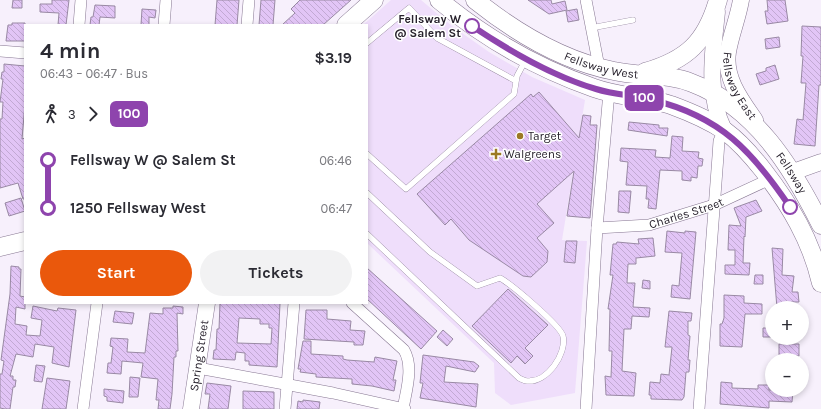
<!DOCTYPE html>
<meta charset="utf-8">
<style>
body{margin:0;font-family:Karla,sans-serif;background:#f2f2f3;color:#2b2b33;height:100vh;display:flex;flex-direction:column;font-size:15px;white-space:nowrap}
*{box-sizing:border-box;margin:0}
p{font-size:13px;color:#7c7c81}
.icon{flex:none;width:22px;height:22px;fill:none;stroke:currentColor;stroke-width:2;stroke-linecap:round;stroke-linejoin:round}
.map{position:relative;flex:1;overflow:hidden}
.side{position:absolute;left:24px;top:24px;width:344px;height:280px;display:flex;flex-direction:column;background:#fff;border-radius:0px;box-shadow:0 2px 6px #0003}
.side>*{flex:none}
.badge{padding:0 8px;border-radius:6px;font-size:14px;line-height:26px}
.fabs{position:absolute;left:765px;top:301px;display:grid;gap:8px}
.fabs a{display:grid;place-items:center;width:44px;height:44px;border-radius:50%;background:#fff;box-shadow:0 2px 6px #0003;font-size:20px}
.map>.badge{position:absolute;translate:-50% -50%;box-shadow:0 0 0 2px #fff}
.legs{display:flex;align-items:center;gap:6px;height:44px;padding:0 16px;font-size:13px}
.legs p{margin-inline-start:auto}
.overview{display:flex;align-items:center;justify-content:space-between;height:68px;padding:0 16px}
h1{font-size:22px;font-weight:700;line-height:30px}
.primary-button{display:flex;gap:8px;margin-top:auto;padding:8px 16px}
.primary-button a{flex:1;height:46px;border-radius:24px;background:#ea580c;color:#fff;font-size:16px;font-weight:700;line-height:46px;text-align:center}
.primary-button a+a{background:#f2f2f3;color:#2b2b33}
ul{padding:0 16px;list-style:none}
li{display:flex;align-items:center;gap:14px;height:48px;font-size:15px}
li i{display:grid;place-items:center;width:6px;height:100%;margin:0 5px;background:currentColor}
li i::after{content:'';width:10px;height:10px;margin:-5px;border:3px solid;border-radius:50%;background:#fff}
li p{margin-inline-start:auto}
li:first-child i{background:linear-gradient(#0000 50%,currentColor 0)}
li:last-child i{background:linear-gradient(currentColor 50%,#0000 0)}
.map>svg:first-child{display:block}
.built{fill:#efdefb}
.building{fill:url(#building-back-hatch);stroke:#9989a4;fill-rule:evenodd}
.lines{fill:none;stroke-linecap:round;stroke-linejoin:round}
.lane-casing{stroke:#877792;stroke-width:6}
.street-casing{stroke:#877792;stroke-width:12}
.secondary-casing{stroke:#877792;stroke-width:17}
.primary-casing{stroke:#877792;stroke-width:19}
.lane{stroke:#fff;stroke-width:5.5}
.street{stroke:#fff;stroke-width:11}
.secondary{stroke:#fff;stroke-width:16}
.primary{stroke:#fff;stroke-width:18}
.line-1-casing{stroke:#fff;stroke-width:9}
.line-1{stroke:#8e44ad;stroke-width:6}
.stop-1-dot{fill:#fff;stroke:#8e44ad;stroke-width:2}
.poi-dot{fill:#9c7924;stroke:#fff;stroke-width:1.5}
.labels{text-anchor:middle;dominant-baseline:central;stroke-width:3;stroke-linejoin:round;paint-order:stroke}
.stop-label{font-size:12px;font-weight:bold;fill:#28222d;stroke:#fff;text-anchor:end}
.street-label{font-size:12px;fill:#28222d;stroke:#fff}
.poi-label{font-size:12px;fill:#28222d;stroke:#fff;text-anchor:start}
</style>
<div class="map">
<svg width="821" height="409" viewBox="0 0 821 409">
<defs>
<pattern id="building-back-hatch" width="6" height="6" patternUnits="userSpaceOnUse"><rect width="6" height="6" fill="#e2c5f6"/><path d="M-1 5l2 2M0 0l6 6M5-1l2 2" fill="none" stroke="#c2a9d3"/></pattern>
</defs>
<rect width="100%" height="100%" fill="#f7f0fc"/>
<!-- built -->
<path class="built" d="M391,0h30l31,26 37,26 43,25 53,23 -23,140 25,1 -12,152 -64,12 -16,-12 -1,-30 -127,-120v-218h-4z"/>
<!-- building -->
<path class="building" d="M13,0h9v8h-10z
M52,0h17l-3,25h-8l1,-12 -19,-1v-8h12z
M217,0h22l-2,25h-22z
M261,0h14l-2,25h-14z
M300,0h51l-28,25h-41l13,-12 -4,-4z
M528,0h23l1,4 13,-3 2,9 -18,4z
M767,0h18l3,21 -21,3 -2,-13h3z
M95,5l20,1v12l-15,-1 -1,8h-9l1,-8h2z
M142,9l14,1 -1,8 -6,-1v8h-8z
M577,9l2,11 -11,2 -2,-11z
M12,23h13v18h-19l2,-16h4z
M802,26l19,1v58h-2l-4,61 -21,-2 3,-25 6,1 3,-37h-5l2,-27h-2z
M779,37l1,10 -14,2 -1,-10z
M4,64l21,2v38l-3,35 3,-1v61h-2l-5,-16 -18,5v-69h2l1,-17h-3l3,-23h-2l1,-7h2z
M775,65l4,14 -19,6 -4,-11 10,-3v-3z
M539,92l40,46 4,-23 8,1 -1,9h7l-7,93 -23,-2 7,-45 -37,33 17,19 -17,15 11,13 -1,11 -16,15 -8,-1 -54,-36 -18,-21 -6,6 -28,-31 114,-100 2,3z
M629,122l30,3v3h9l-1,8 -39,-6z
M672,136l11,1 -1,14 17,1 -1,6 5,1 -1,7h-4l-1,12 -6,-1v4l-9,-1v-9l-22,-1 -4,39 -8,-1 1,-9h-3l1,-13 -21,-1 2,-23 -8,-1 1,-13 35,2 -1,7 15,1z
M619,191h12l-2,22 -11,-1z
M21,198l4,13 -16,5 -4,-13z
M756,200l6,11 -16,6 -1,20 -1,-1 -1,27h7l-1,12 -24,-1v-9h10v-15h-7l1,-25 12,1 -7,-18z
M667,231l18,2v-2l11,1 -6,67 -19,-2 1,-12 7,1 3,-33 -17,-1z
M653,238l2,18 -19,2v6h-8l-1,19h8l-2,24 17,1 -1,9 -17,-1 -1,13h-7l-2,42 14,2 -2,23 -28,-1 -1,-19 6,1 1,-26h-3l1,-42h-2l5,-34h-3l3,-31h3l1,-2 22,2 -1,-5z
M566,241h11l-2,22 -11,-1z
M772,248l11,1 -1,26 12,1 -2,16h6l1,10h-8v5l-14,1z
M11,266l8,1v2h2l-1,27 5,1v12l-9,-2 -1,17 12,2 -1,9 14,1 2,-16 -11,-2 2,-12 24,5 1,-3 18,2 -7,57 -17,-4 2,-16 -19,-3 -2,13 -17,-3 -6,22h3v4h3l-1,7h-2l-3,22h-5l-5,-1v-34h2l2,-13 -3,-1 9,-66z
M367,268l70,63 -16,18 -54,-50z
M755,275h8v9h-9z
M643,280l7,1v8l-8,-1z
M508,289l40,36 -23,23 8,8 -8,8 -8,-8 -6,7 -39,-37z
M724,295l20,1v7l18,1v10h-17l-3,33 -22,-1v-22h2l2,-6z
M220,303h60l-3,64 -28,-2v-4h-4v-8l-9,-1 -1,8 -22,-1 1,-9h2l1,-21h2zM239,318l21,1v5h9v4h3l-1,16 -34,-1z
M173,306l10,1v7l-6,-1 1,38h-2v6h-2l-2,37 -2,15h-12l1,-9h-3l2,-21 -17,-2 2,-14 -21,-2 -1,13 -14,-1 1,-10h3l2,-16 -3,-1 1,-8 17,1 -1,13 18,1 5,-40 13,1v-6h10z
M306,310h21v9l24,2 -1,9 15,1 -2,14h-9v-3l-50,-3z
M115,311l19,2 -2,11 -19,-2z
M669,311l23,2 -1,8h-3v14l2,1 -2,24h2l-1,12h-3l-2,25 -2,3 -31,-1v-4h-2l1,-13 10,1 1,-9 8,1 3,-28h-7z
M763,328h8v9h-8z
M443,330l10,9 -6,7 -10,-9z
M303,341h8v13l32,2v3l4,1 27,2 1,-5 22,4 -4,19h3l-2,11 -22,-5 -20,-2v-5l-36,-2v-3l-16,-2 1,-3h-3z
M779,344h20v12l-20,-1z
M423,355l51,7 5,4 -4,6 -29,-6 -2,16 34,2 -2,23 -56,-9 3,-15h-3z
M36,365l9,1 -3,16 -8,-1z
M130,377l10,1 -2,19h-9z
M47,378l23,3 -4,28h-24z
M721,382l11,1v5l26,1v-4h11v5h24l-1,12 -23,-1v7l-49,-4z
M207,383l24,3 -3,23h-20l2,-15h-5z
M104,389l20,2 -1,12 -16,-2v-4l-3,-1z
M243,391l31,1v17h-31z
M303,400l17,2 -1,7h-22l1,-8 5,1z"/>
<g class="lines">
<!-- lane casing -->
<g class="lane-casing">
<path id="lane" d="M591,28l42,-8
M367,43l42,-35 28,30 79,43
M367,154l39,35 108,-95 3,-18 8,-15
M367,193l63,59 47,34 23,-8c11,6 60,47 63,58 4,18 -16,47 -36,45 -2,0 -6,-2 -8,-3l-152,-144"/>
</g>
<!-- street casing -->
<g class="street-casing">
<g id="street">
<path d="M586,0l13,67"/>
<path d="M79,25l2,-25"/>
<path d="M164,25l2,-25"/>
<path d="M247,25l2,-25"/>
<path d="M0,51l25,2"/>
<path id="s1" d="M597,228l52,-3 65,-20 56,-26"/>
<path d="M352,303l52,47c10,17 2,41 -1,59"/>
<path d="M198,368l135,25 72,16"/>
<path d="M83,409l14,-106"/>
<path d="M285,409l9,-106"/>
<path d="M586,409l11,-181 12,-136"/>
<path d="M699,409l19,-253 1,-15 5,-11"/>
</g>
</g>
<!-- secondary casing -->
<g class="secondary-casing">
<g id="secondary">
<path id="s2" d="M741,0c-3,18 -10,34 -13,52 -4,26 13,48 27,68"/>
<path d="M717,12c-4,39 -11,81 7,118"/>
<path d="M793,172l28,-10"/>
<path id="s3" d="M191,409l16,-106"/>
</g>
</g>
<!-- primary casing -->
<g class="primary-casing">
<g id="primary">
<path d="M439,0c47,39 98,68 155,88 25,9 52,9 77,17 19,7 38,15 54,26 15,11 27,25 38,39 27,35 48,70 58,113"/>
<path id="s4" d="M475,0c40,32 89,61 139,71 26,6 53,2 78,12 63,24 100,84 129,142"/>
<path d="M346,25l28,-25"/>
<path d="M645,72c42,-12 61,-30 73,-72"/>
<path d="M0,247l25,-6"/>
</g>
</g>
<!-- lane -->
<use href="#lane" class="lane"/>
<!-- street -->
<use href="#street" class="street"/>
<!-- secondary -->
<use href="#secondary" class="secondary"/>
<!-- primary -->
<use href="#primary" class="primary"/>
</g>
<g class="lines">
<!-- line-1 casing -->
<g class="line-1-casing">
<path id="line-1" d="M472,26c39,26 80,50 124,63 19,6 38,6 57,11 68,17 99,51 137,107"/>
</g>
<!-- line-1 -->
<use href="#line-1" class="line-1"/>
</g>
<!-- markers -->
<g class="stop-1-dot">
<circle cx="472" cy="26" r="7"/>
<circle cx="790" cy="207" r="7"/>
</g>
<g class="poi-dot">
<circle cx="520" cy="136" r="4"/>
<path d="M494 148h4v4h4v4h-4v4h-4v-4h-4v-4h4z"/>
</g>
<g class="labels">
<!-- stop labels -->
<g class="stop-label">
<text x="461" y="19">Fellsway W<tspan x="461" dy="14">@ Salem St</tspan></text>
</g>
<!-- street labels -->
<g class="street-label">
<text stroke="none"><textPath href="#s4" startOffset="144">Fellsway West</textPath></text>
<text stroke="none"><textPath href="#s2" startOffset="90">Fellsway East</textPath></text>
<text stroke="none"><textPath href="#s4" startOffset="373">Fellsway</textPath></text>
<text stroke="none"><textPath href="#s1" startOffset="91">Charles Street</textPath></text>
<text stroke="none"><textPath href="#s3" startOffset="54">Spring Street</textPath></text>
</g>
<!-- poi labels -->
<g class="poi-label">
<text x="528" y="136">Target</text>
<text x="504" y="154">Walgreens</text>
</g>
</g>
</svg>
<div class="fabs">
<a>+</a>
<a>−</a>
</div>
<b class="badge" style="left:644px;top:98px;background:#8e44ad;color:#fff">100</b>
<section class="side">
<div class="overview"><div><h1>4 min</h1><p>06:43 – 06:47 · Bus</p></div><b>$3.19</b></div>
<div class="legs"><svg class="icon" aria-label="walk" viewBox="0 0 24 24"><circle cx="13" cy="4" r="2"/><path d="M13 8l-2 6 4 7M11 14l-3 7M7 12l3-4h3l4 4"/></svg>3<svg class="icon" aria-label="forward" viewBox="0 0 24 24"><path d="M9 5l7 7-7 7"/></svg><b class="badge" style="background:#8e44ad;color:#fff">100</b></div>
<ul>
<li><i style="color:#8e44ad"></i><b>Fellsway W @ Salem St</b><p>06:46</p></li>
<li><i style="color:#8e44ad"></i><b>1250 Fellsway West</b><p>06:47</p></li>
</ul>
<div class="primary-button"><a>Start</a><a>Tickets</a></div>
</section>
</div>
